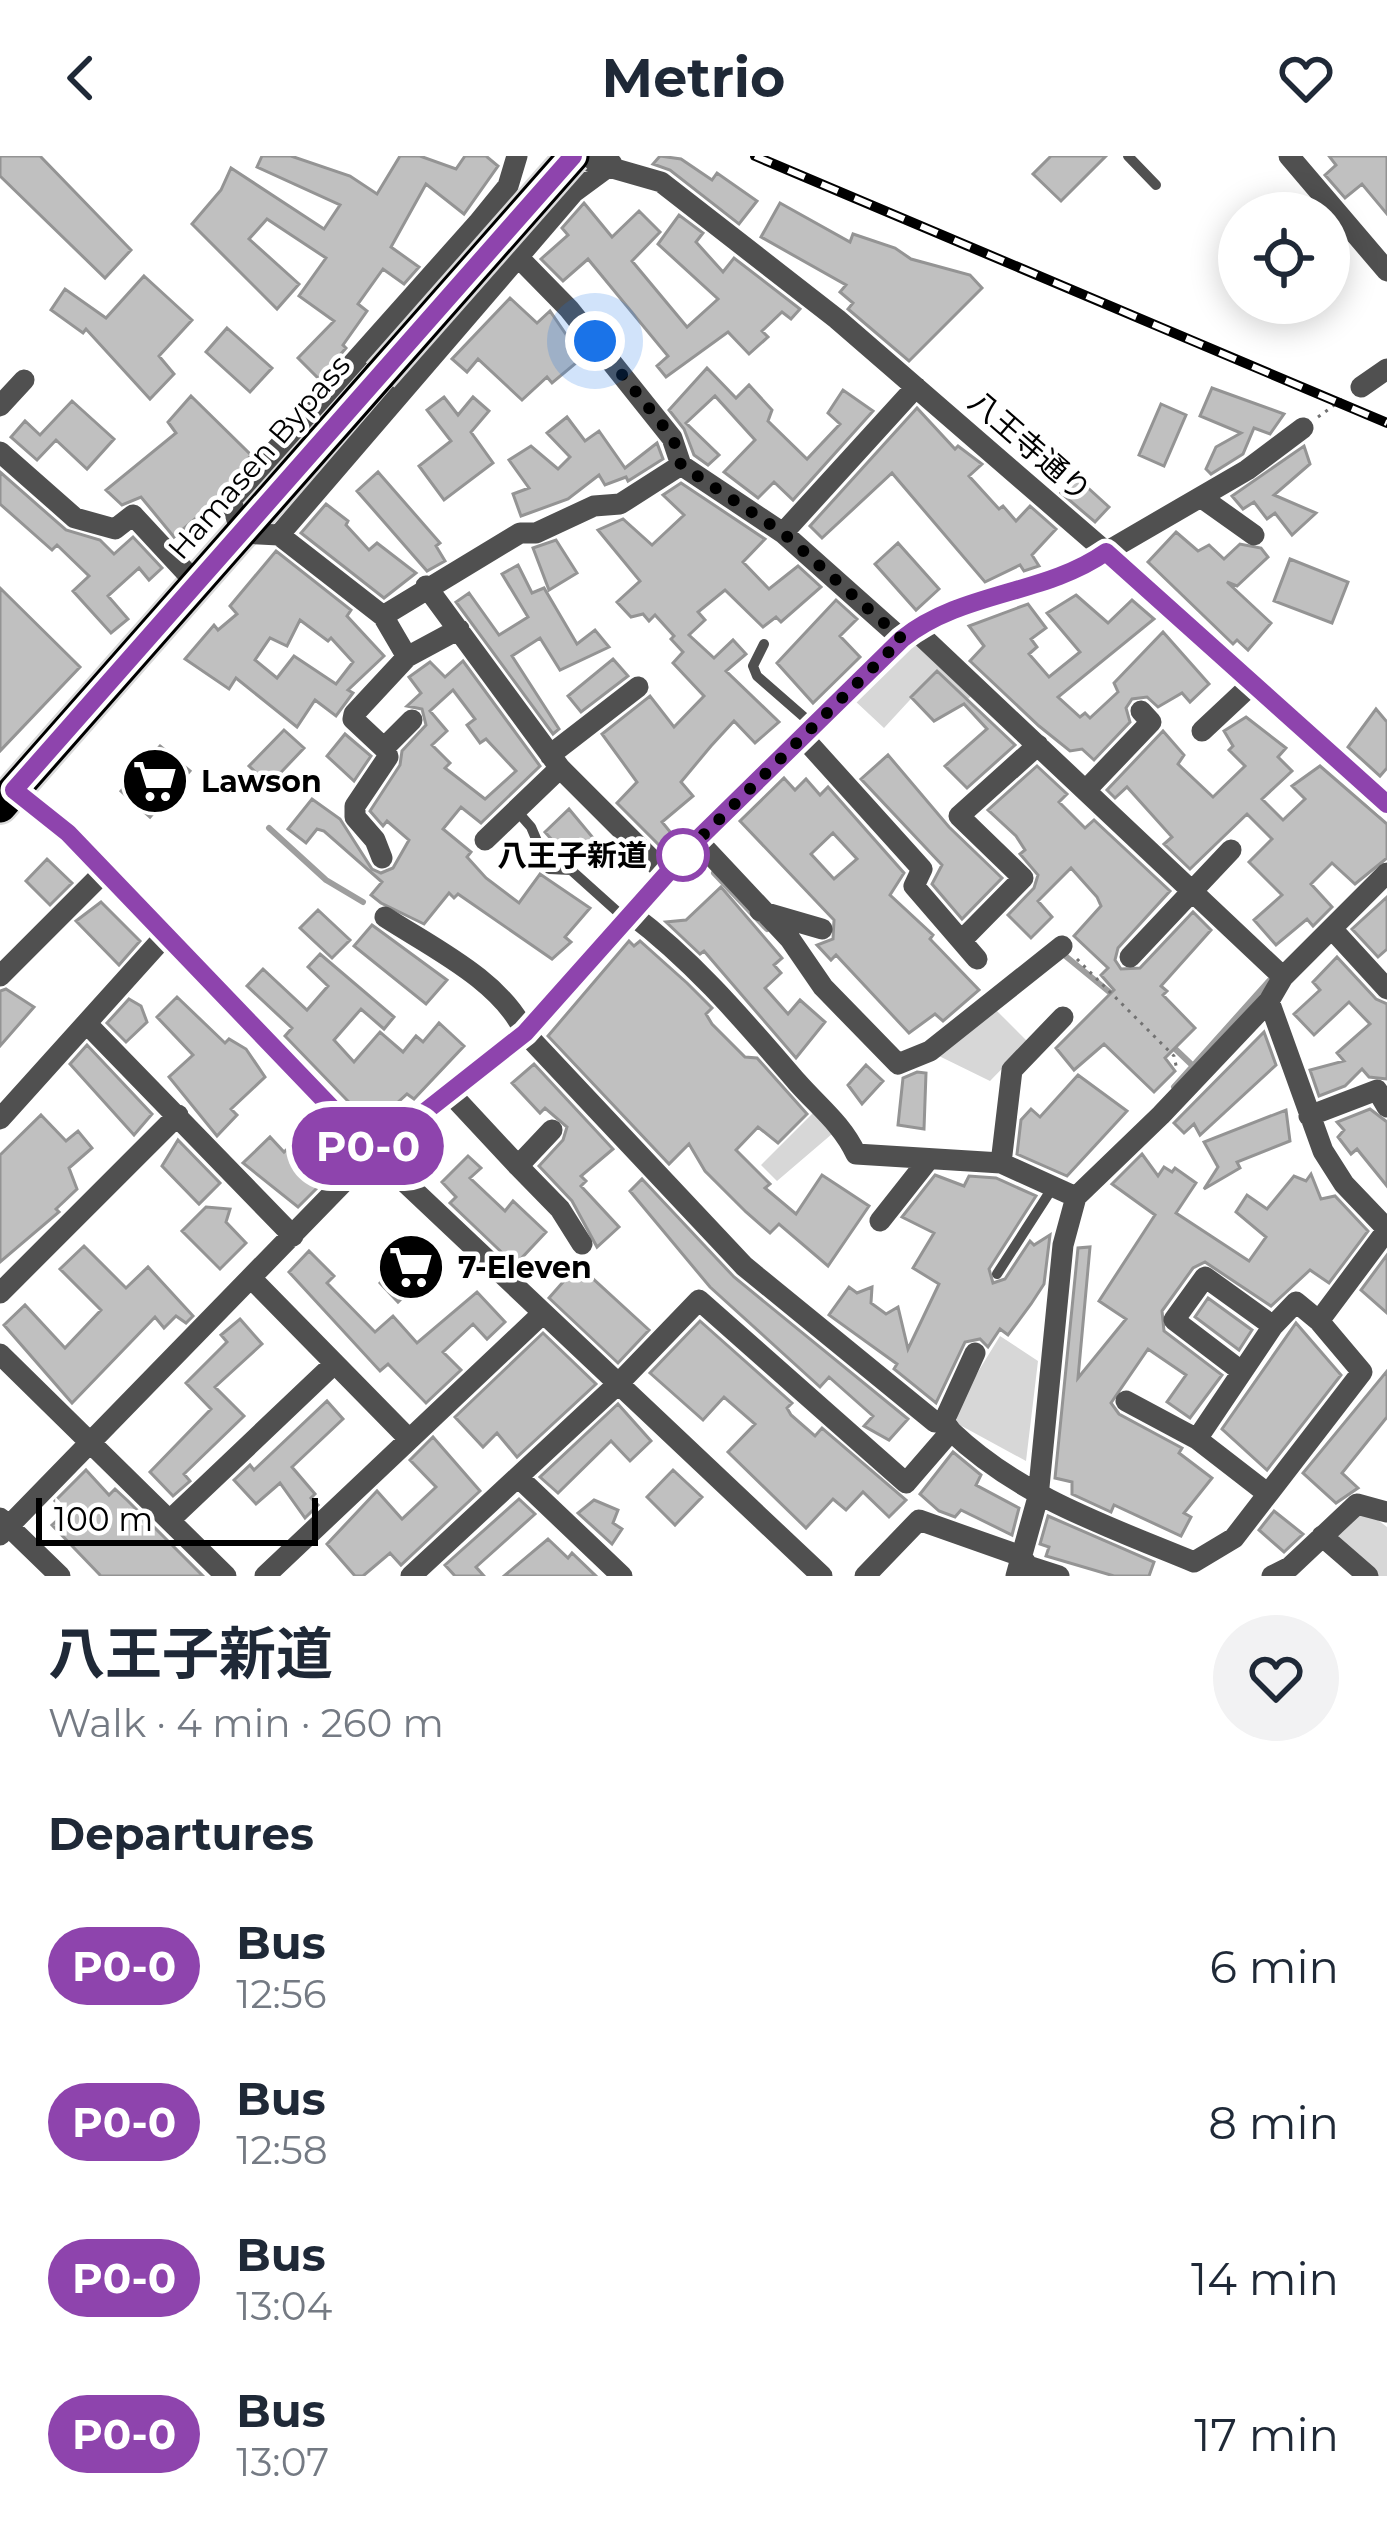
<!DOCTYPE html>
<meta charset="utf-8">
<style>
body{margin:0;font-family:Montserrat,"Noto Sans JP",sans-serif;background:#f2f2f3;color:#1f2937;height:100vh;display:flex;flex-direction:column;font-size:45px;white-space:nowrap}
*{box-sizing:border-box;margin:0}
p{font-size:39px;color:#747a83}
.icon{flex:none;width:66px;height:66px;fill:none;stroke:currentColor;stroke-width:2;stroke-linecap:round;stroke-linejoin:round}
.map{position:relative;height:1420px;overflow:hidden}
.details{display:flex;flex-direction:column;background:#fff;flex:1}
.details>*{flex:none}
.badge{padding:0 24px;border-radius:39px;font-size:42px;line-height:78px}
.tools{position:absolute;left:1218px;top:36px;display:grid;gap:24px}
.tools a{display:grid;place-items:center;width:132px;height:132px;border-radius:50%;background:#fff;box-shadow:0 6px 30px #0003;font-size:60px}
.scale{position:absolute;left:36px;bottom:30px;width:282px;box-sizing:border-box;padding-left:12px;border:6px solid #000;border-top:0;font-size:33px;line-height:42px;white-space:nowrap;color:#000;-webkit-text-stroke:9px #fff;paint-order:stroke}
.you{position:absolute;width:60px;height:60px;margin:-30px;border:9px solid #fff;border-radius:50%;background:#1a73e8;box-shadow:0 0 0 18px #1a73e833}
.map>.badge{position:absolute;translate:-50% -50%;box-shadow:0 0 0 6px #fff}
h2{padding:0 48px;font-size:45px;line-height:108px}
.round{display:grid;place-items:center;flex:none;width:126px;height:126px;border-radius:63px;background:#f2f2f3}
.overview{display:flex;align-items:center;justify-content:space-between;height:204px;padding:0 48px}
h1{font-size:57px;font-weight:700;line-height:90px}
ul{padding:0;list-style:none}
li{display:flex;align-items:center;gap:36px;height:156px;padding:0 48px}
li div{flex:1}
li b{display:block;font-size:45px}
li em{font-style:normal}
li .badge{min-width:132px;font-weight:700;text-align:center}
header{display:flex;justify-content:space-between;align-items:center;height:156px;padding:0 48px;background:#fff;font-size:54px;font-weight:700}
.map>svg:first-child{display:block}
.green{fill:#d7d7d7}
.lines{fill:none;stroke-linecap:round;stroke-linejoin:round}
.stream{stroke:#9e9e9e;stroke-width:6}
.building{fill:#c0c0c0;stroke:#949494;stroke-width:3;fill-rule:evenodd}
.trunk-casing{stroke:#dbdbdb;stroke-width:38}
.path{stroke:#727272;stroke-width:3;stroke-dasharray:3 6;stroke-linecap:butt}
.service{stroke:#505050;stroke-width:10}
.minor{stroke:#505050;stroke-width:21}
.tertiary{stroke:#505050;stroke-width:24}
.trunk{stroke:#000;stroke-width:33}
.rail-casing{stroke:#000;stroke-width:10}
.rail{stroke:#fff;stroke-width:6;stroke-dasharray:18;stroke-linecap:butt}
.trunk-bridge-casing{stroke:#dbdbdb;stroke-width:38;stroke-linecap:butt}
.trunk-bridge{stroke:#000;stroke-width:33}
.line-casing{stroke:#fff;stroke-width:27}
.line{stroke:#8e44ad;stroke-width:18}
.walk{stroke:#000;stroke-width:12;stroke-dasharray:0 21.6}
.stop-dot{fill:#fff;stroke:#8e44ad;stroke-width:6}
.labels{text-anchor:middle;dominant-baseline:central;stroke-width:9;stroke-linejoin:round;paint-order:stroke}
.street-label{font-size:30px;fill:#000;stroke:#fff}
.poi-label{font-size:30px;font-weight:bold;fill:#000;stroke:#fff;text-anchor:start}
.stop-label{font-size:30px;font-weight:bold;fill:#000;stroke:#fff;text-anchor:end}
</style>
<header><svg class="icon" aria-label="back" viewBox="0 0 24 24"><path d="M15 5l-7 7 7 7"/></svg>Metrio<svg class="icon" aria-label="heart" viewBox="0 0 24 24"><path d="M12 20l-8-8c-3-5 5-10 8-4 3-6 11-1 8 4z"/></svg></header>
<div class="map">
<svg width="1387" height="1420" viewBox="0 0 1387 1420">
<rect width="100%" height="100%" fill="#fff"/>
<!-- green -->
<path class="green" d="M918,485l56,52 -11,11 -31,-28 -48,52 -30,-28z
M994,852l34,34 -38,39 -51,-25z
M817,953l22,19 -62,53 -16,-16z
M1000,1180l38,25 -12,100 -68,-37 -4,-13z
M1361,1351l26,20v49h-9l-45,-38z"/>
<g class="lines">
<!-- stream -->
<path class="stream" d="M269,672l57,52 37,22
M714,717l53,56
M1063,798l50,41
M1169,887l23,22
M1174,931l95,-106"/>
</g>
<!-- building -->
<path class="building" d="M0,0h40l91,94 -26,28 -105,-102z
M262,0h29l59,20 27,18 23,-38h20l36,13 9,-13h21l12,10 -34,48 -38,-30 -35,63 28,20 -15,17 -21,-15 -25,35 9,7 -24,34 3,3 -27,31 -21,-21 36,-37 -35,-25 27,-38 -59,-39 -18,20 50,45 -22,25 -85,-85 29,-34 10,-22 93,61 16,-24 -83,-38z
M660,0l21,3 31,21 5,-7 40,28 -18,23 -69,-54 -17,-6z
M1051,0h55l-45,45 -28,-27z
M1329,0h58v58l-25,-30 -17,14 -20,-23 11,-10z
M584,47l28,34 27,-26 21,21 -28,29 55,66 31,-28 -60,-55 21,-29 24,18 -7,9 27,30 11,-14 66,51 -9,10 -9,-7 -20,19 6,6 -19,17 -21,-22 -62,45 -9,-11 11,-10 -80,-97 -25,22 -22,-22 27,-24 -6,-7z
M780,47l70,39 3,-8 42,14 16,11 59,16 12,13 -73,73 -61,-52 5,-6 -13,-11 6,-7 -85,-48z
M144,120l48,44 -33,36 15,18 -24,25 -64,-70 -3,4 -32,-23 14,-21 41,29z
M510,142l27,25 13,-12 32,47 -30,25 -5,-6 -25,23 -44,-41 -11,13 -15,-13z
M227,172l45,40 -22,24 -44,-40z
M707,212l29,30 13,-13 23,25 -4,11 39,38 33,-35 -12,-11 15,-23 30,21 -80,89 -19,-18 -16,16 -34,-26 31,-32 -40,-44 -29,27 33,32 -11,10 -14,-10 -10,-26 -15,-19z
M1212,232l72,26 -14,20 -16,-6 -11,26 -32,20 -5,-5 10,-22 25,-14 -41,-17z
M191,240l60,59 -35,46 -42,36 -33,-40 -19,8 -16,-15 70,-57 -8,-11z
M444,241l14,18 15,-18 16,14 -18,21 22,31 -49,37 -25,-34 32,-25 -24,-31z
M72,245l42,38 -27,30 -31,-29 -19,20 -26,-23 14,-16 15,14z
M1161,248l25,11 -22,51 -25,-11z
M917,252l38,41 3,-3 24,18 -13,12 30,33 4,-3 13,15 14,-15 26,23 -24,26 7,11 -15,5 -4,-6 -35,17 -93,-109 -70,65 -12,-12z
M567,261l18,24 14,-10 26,37 32,-25 6,16 -35,22 -2,-4 -21,8 -6,-10 -31,24 -47,17 -8,-22 16,-6 -20,-28 22,-14 27,23 12,-12 -23,-24z
M1304,290l6,18 -36,31 42,18 -24,22 -17,-22 -8,6 -13,-17 -11,7 -11,-13z
M0,316l66,58 34,10 14,14 19,-17 29,31 -13,12 -10,-12 -31,28 20,23 -17,14 -38,-42 16,-15 -32,-31 -5,5 -52,-46z
M378,316l62,71 -4,3 9,15 -18,10 -70,-80z
M1076,321l33,30 -14,15 -34,-29z
M681,327l84,56 -22,23 26,27 29,-23 23,21 -40,35 -5,-5 -13,10 -38,-37 -27,22 7,8 -16,15 25,23 19,-18 13,14 -20,17 53,51 -24,21 -21,-22 -23,25 -30,36 12,14 -31,26 14,17 -11,12 -48,-48 20,-21 -35,-48 48,-38 24,31 30,-31 -31,-33 10,-11 -12,-13 3,-3 -19,-21 -6,6 -6,-7 -12,3 -14,-15 23,-21 -42,-51 25,-11 29,26 32,-30 -21,-20z
M326,348l22,17 -2,4 23,25 8,-7 39,30 -32,25 -83,-65z
M1176,376l22,19 11,-6 15,14 16,-15 21,4 7,9 -31,29 -10,-4 44,41 -23,27 -11,-10 -4,4 -85,-82z
M556,384l21,33 -28,17 -16,-42z
M898,387l41,46 -23,21 -41,-46z
M276,395l75,59 -4,6 37,40 -36,34 5,3 -17,23 -21,-16 -18,27 -61,-49 -7,11 -44,-30 29,-34 4,5 19,-16 -7,-8zM300,464l28,21 3,-3 22,24 -17,22 -42,-28 -17,22 -22,-18 15,-22 17,8z
M1290,403l58,23 -16,41 -58,-22z
M518,409l14,28 12,-5 33,56 18,-14 14,17 -49,23 -20,-32 -28,18 47,73 -6,5 -97,-132 13,-9 30,42 29,-18 -26,-43z
M0,432l80,79 -80,84z
M1076,439l32,28 24,-23 22,19 -96,78 22,20 5,-4 5,5 28,-26 -4,-9 49,-51 46,52 -19,18 -8,-9 -24,14 -11,-10 -15,2 -6,9 4,14 -36,38 -12,-11 -12,2 -31,-25 -69,-65 14,-15 -15,-20 59,-22 18,24 -15,11 6,8 -8,7 20,23 31,-25 -33,-39z
M836,444l21,19 -17,17 20,21 -47,46 -36,-40z
M613,503l15,17 -47,36 -13,-16z
M463,505l77,105 -59,57 -20,-16 -18,22 28,23 -4,5 19,21 33,25 21,-29 50,34 -25,29 6,5 -19,17 -94,-65 -4,4 -5,-5 -25,31 -43,-21 -10,-8 11,-13 -58,-51 -7,-2 -11,14 -18,-14 24,-30 28,20 32,50 9,4 12,-5 16,-28 -22,-19 -4,5 -13,-15 30,-46 2,-14 24,-26 -4,-16 -15,-3 14,-13 -12,-16 21,-15 15,15zM453,534l22,29 -8,6 13,18 6,-4 30,32 -31,28 -40,-31 5,-5 -18,-18 15,-14 -17,-20z
M937,515l78,74 -48,43 -22,-22 42,-37 -23,-25 -30,17 -23,-24z
M1376,553l11,13v46l-7,8 -32,-29z
M1246,561l40,31 -8,9 14,14 -30,28 21,21 22,-21 -13,-13 28,-20 67,58v34l-32,26 -23,-21 -21,21 21,23 -19,19 -6,-7 -31,26 -22,-25 28,-25 -33,-33 23,-23 -25,-25 -57,55 -26,-25 8,-7 -45,-50 -12,11 -8,-8 56,-59 21,24 -6,9 35,33 32,-31 -16,-16 4,-4 -9,-15z
M284,574l20,18 -35,37 -20,-19z
M345,578l26,22 -17,25 -27,-25z
M160,590l30,25 -40,46 -29,-26z
M888,599l61,72 53,51 -40,41 -30,-35 10,-19 -81,-86z
M1037,610l30,28 -8,8 26,26 9,-8 76,71 -52,57 -3,12 6,9 19,-1 53,-56 18,18 -50,56 6,5 -4,4 32,33 -30,30 10,13 -21,21 -50,-48 -30,26 -18,-22 58,-58 -13,-15 7,-7 -34,-32 27,-30 -4,-9 -26,-29 -33,33 14,16 -21,21 -23,-23 26,-27 4,-13 -18,-21 5,-4 -9,-14 -28,-26z
M784,622l11,12 11,-11 14,16 8,-8 76,86 -14,22 43,40 -3,4 49,51 -36,31 -8,-7 -26,19 -73,-78 -5,5 -14,-15 16,-6 1,-19 -94,-99zM833,677l24,26 -23,20 -23,-25z
M569,653l25,30 -19,16 -9,-11 -6,5 -15,-17z
M47,703l25,24 -22,22 -24,-24z
M721,731l61,71 -8,7 7,8 -16,15 23,26 12,-14 25,22 -29,36 -92,-107 -4,3 -34,-32 20,-2z
M1387,741v52l-9,8 -26,-28z
M101,746l39,39 -21,24 -43,-44z
M318,754l32,30 -18,18 -32,-30z
M372,769l75,55 -21,24 -72,-58z
M629,785l5,5 6,-5 47,42 25,25 -6,6 6,10 33,33 12,1 50,56 -29,29 -20,-16 -22,23 34,34 -5,4 31,26 26,-39 47,31 -41,60 -49,-42 -9,9 -24,-21 -41,-41 -16,-27 -20,20 -121,-128z
M320,798l74,63 -10,12 -23,-20 -27,31 20,22 26,-30 23,20 13,-16 7,6 16,-19 25,23 -50,53 -7,-5 -35,32 -87,-90 7,-8 -45,-42 16,-17 44,41 21,-24 -20,-19z
M1337,801l39,42 11,5v75l-18,-2 -7,-8 -17,17 -26,10 -9,-26 34,-9 -7,-8 33,-29 -21,-22 -35,33 -20,-21 26,-24 -7,-8z
M6,833l28,18 -34,39v-55z
M177,841l48,46 4,-4 17,10 19,28 -34,32 6,6 -20,21 -48,-59 24,-22 -36,-38z
M129,843l12,7 6,16 -21,20 -19,-19z
M1264,876l12,33 -76,70 -6,-11 -10,9 -10,-10z
M87,889l65,69 -18,21 -64,-71z
M534,908l79,85 -32,27 5,5 -5,5 38,41 -22,20 -25,-46 -33,-35 24,-26 4,-13 -22,-19 -5,5 -28,-30z
M866,909l17,16 -21,23 -14,-19z
M917,916l9,1 -2,56 -26,-4 5,-47z
M1078,919l49,36 -60,65 -50,-22 4,-34 10,-11 9,8z
M1370,953l17,13v64l-30,-37 -6,5 -13,-17 6,-7 -7,-8z
M1286,954l4,31 -53,21 3,6 -36,21 14,-22 -14,-25z
M41,959l25,26 12,-10 14,17 -23,20 8,21 -21,20 3,3 -59,50v-107z
M310,971l29,25 -28,26 8,8 -21,21 -55,-44 27,-26 14,15z
M178,984l42,43 -21,21 -37,-38z
M1142,998l16,22 6,-9 8,5 3,-4 21,15 -20,30 73,48 17,-24 -30,-25 11,-17 20,14 27,-33 12,5 5,-7 10,25 14,-3 33,35 -39,52 -19,-13 -39,36 -66,-44 -12,6 -31,43 2,20 58,44 -32,43 -23,-16 19,-27 -38,-26 -37,54 8,11 63,34 -3,5 33,25 -28,35 7,4 -10,19 -67,-31 -3,7 -39,-18v-12l-17,-4 23,-230 12,-1 -12,131 48,-59 -27,-18 56,-86 -43,-31z
M468,1000l13,12 -11,10 35,33 8,-10 33,31 -31,33 -65,-62 6,-6 -14,-15z
M935,1019l29,11 5,-10 27,2 40,18 -47,73 4,14 12,-4 25,-38 4,4 16,-10 -6,49 -13,20 -23,31 -8,-6 -12,18 -8,-8 -15,3 -29,61 -42,-34 3,-5 -68,-49 20,-28 8,6 15,-6 -1,16 15,11 12,-7 10,42 31,-65 -26,-16 21,-35 -32,-16z
M642,1023l92,98 174,142 -19,21 -25,-14 9,-10 -44,-39 -9,10 -110,-100 -80,-96z
M206,1051l24,2 -4,13 20,21 -26,26 -38,-38z
M416,1084l23,22 -41,40 -18,-19z
M84,1090l42,42 22,-21 45,49 -7,7 -10,-7 -12,12 -9,-11 -83,86 -68,-78 21,-20 40,43 36,-38 -41,-41z
M309,1095l25,25 -7,7 48,49 18,-16 24,27 60,-51 28,30 -18,17 -14,-15 -30,28 18,18 -35,33 -38,-39 -8,7 -91,-99z
M1387,1099v58l-26,-23z
M578,1109l71,65 -31,33 -69,-65z
M1208,1142l44,32 -13,20 -44,-33z
M240,1163l22,25 -47,43 29,29 -60,58 6,7 -17,15 -23,-24 61,-63 -25,-26 41,-41 -6,-7z
M700,1165l92,82 -5,5 4,7 24,21 7,-8 84,72 -17,17 -26,-25 -17,18 -13,-11 -27,29 -78,-76 27,-28 -31,-27 -21,23 -53,-47z
M1296,1167l45,52 -74,95 -45,-41z
M543,1177l53,51 -79,73 -20,-24 -14,14 -28,-30z
M1387,1215v46l-45,56 16,15 -22,15 -33,-30z
M327,1245l16,18 -51,48 23,27 -4,4 7,7 -13,13 -25,-35 -24,21 -22,-24 16,-15 4,5z
M618,1248l33,37 -21,20 -19,-20 -53,52 -18,-16z
M433,1281l47,54 -79,74 -11,-12 -27,23h-8l-28,-32 50,-53 25,28 34,-32 -26,-27z
M953,1296l28,23 -5,10 43,23 -7,27 -51,-25 -6,7 -16,-6 -19,-17z
M86,1314l23,25 6,-6 13,12 75,75h-102l-49,-51 14,-13 -11,-11z
M673,1314l29,27 -27,28 -28,-28z
M519,1343l16,15 -59,53 8,9h-29l-10,-11z
M594,1344l24,10 -5,13 9,6 -10,15 -34,-31z
M1274,1355l29,23 -19,18 -25,-22z
M1048,1360l106,46 -5,14h-35l-68,-20 3,-9 -9,-3z
M548,1383l20,19 4,-5 24,23h-92z"/>
<g class="lines">
<!-- trunk casing -->
<g class="trunk-casing">
<path id="trunk" d="M0,650l380,-431"/>
</g>
<!-- path -->
<path class="path" d="M1318,261l26,-19
M1077,803l97,97 3,14"/>
<!-- service -->
<path class="service" d="M1128,0l28,29
M764,488l-11,22 4,10 55,48
M516,654l15,17 18,42 22,1 49,44h9
M997,1118l56,-87"/>
<!-- minor -->
<path class="minor" d="M517,0l-9,30 -30,37 -247,277 10,33 38,2 104,81 137,-83h16l58,-27 26,-2 61,-39
M570,0l91,26 176,137 269,233 141,-82 56,-42
M1289,0l98,115
M517,100l52,53 103,129 9,27 102,68 119,106
M1361,231l26,-18
M0,250l24,-26
M0,296l75,66 40,11 18,-14 63,68
M1202,342l52,37
M783,377l133,-146
M279,379l295,-343 38,-28
M426,430l134,182 106,106
M383,460l24,41
M914,473l369,348
M1202,575l48,-45
M801,579l121,134 -8,17 63,73
M385,593l-32,-30 1,-5 53,-57 52,-28
M550,599l88,-68
M1086,634l65,-68 -10,-11
M485,684l75,-72
M697,684l93,99 33,48 75,77 32,-13 132,-105
M382,702l-7,-18 -20,-23v-11l33,-49 -3,-10 27,-27
M760,755l62,18
M631,758c64,48 114,108 166,168 22,25 45,42 59,72l145,9 75,34
M385,761c46,30 117,64 140,116l219,233 191,156 9,-1
M1333,774l54,59
M962,784l61,-62 -64,-62 79,-71
M1130,801l101,-107
M0,820l104,-104
M1269,845l54,150 21,33 43,45
M89,870l204,210
M451,938l67,72
M1309,960l68,-26 10,17
M0,963l164,-182
M552,974l-34,36 42,43 22,35
M1001,1007l11,-93 51,-53
M880,1065l49,-62
M251,1122l157,160
M0,1137l178,-178
M0,1198l226,222
M1241,1215l-67,-51 31,-43 68,49 23,-24 23,19
M1126,1245l71,38 71,55 94,-122 -43,-51 68,-91
M951,1275c69,66 156,95 243,131l40,-24 34,-44
M1197,1283l76,-113
M519,1322l103,98
M0,1362l60,58
M172,1362l162,-154
M0,1379l373,-383 449,424
M1322,1380l46,40
M265,1420l276,-261
M411,1420l208,-193 80,-83 207,183 45,-52 -7,-10 31,-68
M865,1420l54,-56 102,36 7,10 31,10
M1016,1420l22,-79 25,-252 13,-48 85,-82 108,-114 14,-24 104,-104
M1272,1420l18,-9 67,-63 30,8"/>
<!-- tertiary -->
<path class="tertiary" d="M14,634l54,43 305,319 152,-119 172,-193 205,-201c59,-48 143,-44 204,-87l281,252"/>
<!-- trunk -->
<use href="#trunk" class="trunk"/>
<!-- rail casing -->
<g class="rail-casing">
<path id="rail" d="M755,0l632,267"/>
</g>
<!-- rail -->
<use href="#rail" class="rail"/>
<!-- trunk-bridge casing -->
<g class="trunk-bridge-casing">
<path id="trunk-bridge" d="M380,219l193,-219"/>
</g>
<!-- trunk-bridge -->
<use href="#trunk-bridge" class="trunk-bridge"/>
</g>
<g class="lines">
<!-- line casing -->
<g class="line-casing">
<path id="line" d="M573,0l-559,634 54,43 306,319 151,-119 172,-193 205,-201c60,-48 143,-44 204,-87l281,252"/>
</g>
<!-- line -->
<use href="#line" class="line"/>
<!-- walk -->
<path class="walk" d="M595,185l78,97 8,27 102,68 119,106 -219,216"/>
</g>
<!-- icons -->
<defs>
<g id="supermarket-disc" transform="scale(3.45)"><circle r="9.5" fill="#000" stroke="#fff"/><path d="M-6-5.5h2.5l.6 2H6L4.5 2H-2.5L-4.4-4H-6ZM-1.5 3.2a1.3 1.3 0 1 0 .1 0ZM3 3.2a1.3 1.3 0 1 0 .1 0Z" fill="#fff"/></g>
</defs>
<g fill-rule="evenodd">
<use href="#supermarket-disc" x="155" y="625"/>
<use href="#supermarket-disc" x="411" y="1111"/>
</g>
<!-- markers -->
<circle class="stop-dot" cx="683" cy="699" r="24"/>
<g class="labels">
<!-- street labels -->
<g class="street-label">
<text transform="translate(1030 290) rotate(41)">八王寺通り</text>
<text transform="translate(259 301) rotate(-49)">Hamasen Bypass</text>
</g>
<!-- poi labels -->
<g class="poi-label">
<text x="201" y="625">Lawson</text>
<text x="458" y="1111">7-Eleven</text>
</g>
<!-- stop labels -->
<g class="stop-label">
<text x="647" y="699">八王子新道</text>
</g>
</g>
</svg>
<div class="tools">
<a><svg class="icon" aria-label="locate" viewBox="0 0 24 24"><circle cx="12" cy="12" r="6"/><path d="M12 2v4M12 18v4M2 12h4M18 12h4"/></svg></a>
</div>
<div class="scale">100 m</div>
<div class="you" style="left:595px;top:185px"></div>
<b class="badge" style="left:368px;top:990px;background:#8e44ad;color:#fff">P0-0</b>
</div>
<section class="details">
<div class="overview"><div><h1>八王子新道</h1><p>Walk · 4 min · 260 m</p></div><a class="round"><svg class="icon" aria-label="heart" viewBox="0 0 24 24"><path d="M12 20l-8-8c-3-5 5-10 8-4 3-6 11-1 8 4z"/></svg></a></div>
<h2>Departures</h2>
<ul>
<li><span class="badge" style="background:#8e44ad;color:#fff">P0-0</span><div><b>Bus</b><p>12:56</p></div><em>6 min</em></li>
<li><span class="badge" style="background:#8e44ad;color:#fff">P0-0</span><div><b>Bus</b><p>12:58</p></div><em>8 min</em></li>
<li><span class="badge" style="background:#8e44ad;color:#fff">P0-0</span><div><b>Bus</b><p>13:04</p></div><em>14 min</em></li>
<li><span class="badge" style="background:#8e44ad;color:#fff">P0-0</span><div><b>Bus</b><p>13:07</p></div><em>17 min</em></li>
</ul>
</section>
